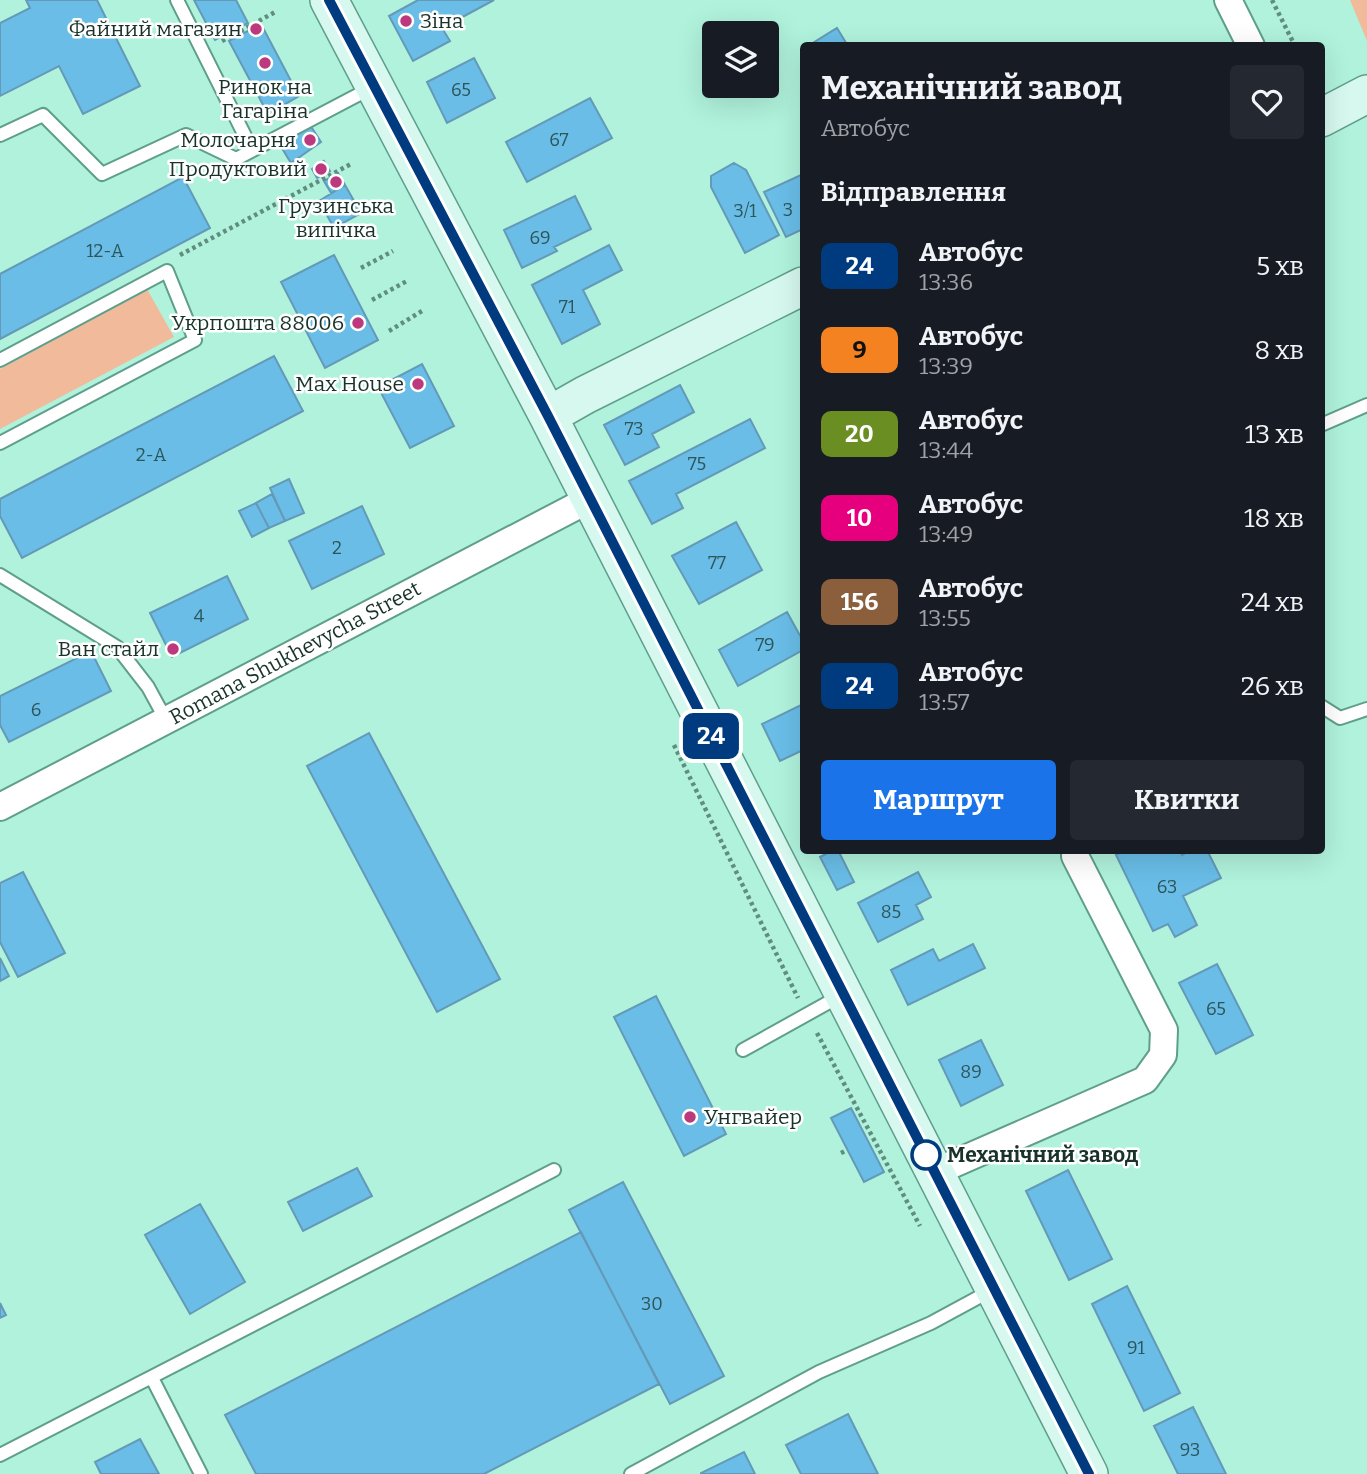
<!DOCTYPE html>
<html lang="uk">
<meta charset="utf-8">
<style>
body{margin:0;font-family:Bitter,serif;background:#242831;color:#f1f3f6;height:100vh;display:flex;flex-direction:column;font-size:26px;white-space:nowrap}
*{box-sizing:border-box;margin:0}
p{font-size:23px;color:#9ea1a6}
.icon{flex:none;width:38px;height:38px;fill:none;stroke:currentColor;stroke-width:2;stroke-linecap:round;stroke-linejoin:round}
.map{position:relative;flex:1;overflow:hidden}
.side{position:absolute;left:800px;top:42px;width:525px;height:812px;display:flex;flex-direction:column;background:#171b24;border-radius:7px;box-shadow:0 7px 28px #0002}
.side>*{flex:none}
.badge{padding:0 14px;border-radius:10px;font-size:24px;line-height:46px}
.fabs{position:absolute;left:702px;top:21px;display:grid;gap:14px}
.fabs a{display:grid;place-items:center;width:77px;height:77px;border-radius:7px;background:#171b24;box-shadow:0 7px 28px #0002;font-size:35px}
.map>.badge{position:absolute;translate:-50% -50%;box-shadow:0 0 0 4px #fff}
h2{padding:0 21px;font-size:26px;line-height:63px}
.round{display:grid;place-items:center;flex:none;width:74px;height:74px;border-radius:7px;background:#242831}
.summary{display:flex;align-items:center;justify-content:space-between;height:119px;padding:0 21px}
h1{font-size:33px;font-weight:700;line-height:52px}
.button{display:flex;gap:14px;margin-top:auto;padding:14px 21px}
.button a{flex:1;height:80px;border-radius:7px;background:#1a73e8;color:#fff;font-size:28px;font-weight:700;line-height:80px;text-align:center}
.button a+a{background:#242831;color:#f1f3f6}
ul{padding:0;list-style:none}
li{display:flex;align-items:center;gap:21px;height:84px;padding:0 21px}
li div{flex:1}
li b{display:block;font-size:26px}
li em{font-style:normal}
li .badge{min-width:77px;font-weight:700;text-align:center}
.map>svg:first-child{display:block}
.green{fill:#f1bb9b}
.building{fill:#69bde7;stroke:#649ab7;stroke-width:2}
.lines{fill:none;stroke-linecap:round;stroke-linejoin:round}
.lane-casing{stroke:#5f9e8b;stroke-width:16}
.street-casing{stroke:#5f9e8b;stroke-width:30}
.secondary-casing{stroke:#5f9e8b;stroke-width:40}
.path{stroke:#608d7e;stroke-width:4.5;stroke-dasharray:3.5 3.5;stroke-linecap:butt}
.lane{stroke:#fff;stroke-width:12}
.street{stroke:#fff;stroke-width:26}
.secondary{stroke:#d6f8ee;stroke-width:37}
.line-casing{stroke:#fff;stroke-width:16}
.line{stroke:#003b80;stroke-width:10}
.poi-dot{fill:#bd397e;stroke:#fff;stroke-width:2.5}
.stop-dot{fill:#fff;stroke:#003b80;stroke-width:3.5}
.labels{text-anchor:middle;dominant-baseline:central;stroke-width:5;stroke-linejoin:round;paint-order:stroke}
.number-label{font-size:18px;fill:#2d565a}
.poi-label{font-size:21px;fill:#19332b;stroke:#fff;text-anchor:end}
.street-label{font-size:21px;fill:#19332b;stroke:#fff}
.stop-label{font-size:21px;font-weight:bold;fill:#19332b;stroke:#fff;text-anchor:start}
</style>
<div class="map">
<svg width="1367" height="1474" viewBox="0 0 1367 1474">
<rect width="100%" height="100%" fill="#b0f2dc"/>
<!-- green -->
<path class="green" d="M1350,0h17v41z
M147,289l27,48 -174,92v-60z"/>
<!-- building -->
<path class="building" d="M26,0h71l43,86 -57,28 -24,-48 -59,30v-73l30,-15z
M194,0h42l12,23 -33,17z
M418,0h76l-52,28 8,13 -37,20 -24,-45z
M261,24l38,72 -31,18 -39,-73z
M837,28l11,18h-40z
M474,58l21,40 -48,25 -20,-41z
M590,98l22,40 -85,44 -21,-40z
M310,125l11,17 -30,21 -11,-18z
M324,161l6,10 -13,7 -5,-9z
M734,163l12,7 33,65 -34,18 -34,-66v-11z
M338,173l7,12 -14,8 -7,-12z
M803,174v55l-17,8 -22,-45z
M183,177l27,51 -210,111v-65z
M345,185l16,28 -27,15 -15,-27z
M575,196l16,33 -37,18 3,4 -35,17 -18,-38z
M609,245l13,25 -39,20 17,34 -38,20 -30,-59z
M334,255l44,85 -53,28 -44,-86z
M274,356l29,55 -281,147 -22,-42v-17z
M422,364l32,62 -44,22 -32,-61z
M680,385l14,27 -42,22 7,13 -34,18 -21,-40z
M750,419l15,29 -89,46 7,14 -31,16 -23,-43z
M289,479l15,34 -19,8 -15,-33z
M272,494l13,27 -16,7 -13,-25z
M256,503l13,25 -17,9 -13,-26z
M362,506l22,48 -72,35 -23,-48z
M736,522l26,48 -63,34 -27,-48z
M227,576l21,43 -76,38 -22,-44z
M787,612l16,29v9l-65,36 -19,-36z
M91,651l20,40 -102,51 -9,-17v-29z
M803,704v46l-23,11 -18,-37z
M369,733l131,246 -63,33 -130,-246z
M833,850h5l16,32 -17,8 -17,-33z
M1125,850h55l2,5 9,-5h16l14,28 -38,18 14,29 -22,12 -7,-13 -15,7 -37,-76z
M23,872l42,81 -47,24 -18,-35v-59z
M918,872l13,25 -15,8 7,14 -45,23 -20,-39z
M973,944l12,24 -77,37 -17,-35 42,-21 6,12z
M0,958l9,18 -9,5z
M1217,964l36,71 -37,19 -37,-71z
M656,996l70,138 -42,22 -70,-139z
M981,1040l22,45 -42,21 -22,-46z
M851,1108l33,64 -20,10 -33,-64z
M357,1168l15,28 -69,35 -15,-29z
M1068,1170l44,89 -43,21 -43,-89z
M623,1182l101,194 -54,28 -101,-194z
M200,1204l45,78 -55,32 -45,-79z
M581,1232l78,152 -175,90h-228l-31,-59z
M1127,1286l53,107 -36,18 -52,-107z
M0,1303l6,12 -6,3z
M1193,1407l33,67h-48l-24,-48z
M848,1414l30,60h-77l-15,-29z
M140,1439l19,35h-58l-6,-12z
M744,1452l11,22h-54v-1z"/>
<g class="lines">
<!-- lane casing -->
<g class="lane-casing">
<path id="lane" d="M177,0l75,150
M0,135l43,-20 59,59 84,-39 50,24 135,-71
M0,360l167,-89 28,69 -195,103
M1321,425l46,-20
M0,575l117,72 31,40 18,33
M1321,706l19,12 27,-9
M743,1050l97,-54
M152,1378l49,96
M0,1455l554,-285
M631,1474l188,-102 112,-49 61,-33"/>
</g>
<!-- street casing -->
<g class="street-casing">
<path id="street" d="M1228,0l23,46
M0,807l590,-308
M935,1172l210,-92 18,-25 1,-25 -89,-174"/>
</g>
<!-- secondary casing -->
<g class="secondary-casing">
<path id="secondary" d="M329,0l219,416 541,1058
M1321,118l46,-24
M548,416l37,-21 218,-109"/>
</g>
<!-- path -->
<path class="path" d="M1272,0l23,46
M222,41l55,-30
M180,255l171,-91
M361,268l32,-17
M372,300l35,-19
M389,331l33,-20
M674,745l124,253
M817,1033l103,193
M841,1153l6,-3"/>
<!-- lane -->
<use href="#lane" class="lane"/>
<!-- street -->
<use href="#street" class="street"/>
<!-- secondary -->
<use href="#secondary" class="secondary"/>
</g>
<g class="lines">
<!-- line casing -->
<g class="line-casing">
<path id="line" d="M329,0l219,416 541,1058"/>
</g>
<!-- line -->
<use href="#line" class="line"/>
</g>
<!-- markers -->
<g class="poi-dot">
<circle cx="406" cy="21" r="7"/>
<circle cx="256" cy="29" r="7"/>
<circle cx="265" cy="63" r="7"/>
<circle cx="310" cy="140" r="7"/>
<circle cx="321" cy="169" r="7"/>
<circle cx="336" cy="182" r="7"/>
<circle cx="358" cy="323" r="7"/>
<circle cx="418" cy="384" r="7"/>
<circle cx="173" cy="649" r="7"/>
<circle cx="690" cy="1117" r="7"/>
</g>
<circle class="stop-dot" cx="926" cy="1155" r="14"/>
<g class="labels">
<!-- number labels -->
<g class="number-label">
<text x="461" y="90">65</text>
<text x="559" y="140">67</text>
<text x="788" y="210">3</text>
<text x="745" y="211">3/1</text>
<text x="540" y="238">69</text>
<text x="105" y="251">12-А</text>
<text x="567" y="307">71</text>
<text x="634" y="429">73</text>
<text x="151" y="455">2-А</text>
<text x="697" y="464">75</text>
<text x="337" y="548">2</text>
<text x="717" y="563">77</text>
<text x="199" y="616">4</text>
<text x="765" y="645">79</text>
<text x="36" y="710">6</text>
<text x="1167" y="887">63</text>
<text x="891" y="912">85</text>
<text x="1216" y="1009">65</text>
<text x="971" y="1072">89</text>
<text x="652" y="1304">30</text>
<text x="1136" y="1348">91</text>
<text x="1190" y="1450">93</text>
</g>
<!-- poi labels -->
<g class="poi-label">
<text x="420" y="21" text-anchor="start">Зіна</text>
<text x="242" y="29">Файний магазин</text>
<text x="265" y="87" text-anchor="middle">Ринок на<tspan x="265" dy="24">Гагаріна</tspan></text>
<text x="296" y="140">Молочарня</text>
<text x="307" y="169">Продуктовий</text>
<text x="336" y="206" text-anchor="middle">Грузинська<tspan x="336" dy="24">випічка</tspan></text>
<text x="344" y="323">Укрпошта 88006</text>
<text x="404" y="384">Max House</text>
<text x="159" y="649">Ван стайл</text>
<text x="704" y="1117" text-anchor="start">Унгвайер</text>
</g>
<!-- street labels -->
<g class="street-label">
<text transform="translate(295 653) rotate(-28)">Romana Shukhevycha Street</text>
</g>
<!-- stop labels -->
<g class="stop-label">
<text x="947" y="1155">Механічний завод</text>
</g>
</g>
</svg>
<div class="fabs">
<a><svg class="icon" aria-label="layers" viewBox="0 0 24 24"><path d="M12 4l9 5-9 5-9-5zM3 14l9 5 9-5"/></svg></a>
</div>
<b class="badge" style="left:711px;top:736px;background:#003b80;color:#fff">24</b>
<section class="side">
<div class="summary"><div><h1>Механічний завод</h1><p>Автобус</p></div><a class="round"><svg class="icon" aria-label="heart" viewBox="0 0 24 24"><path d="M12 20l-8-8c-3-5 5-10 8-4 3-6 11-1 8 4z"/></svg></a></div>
<h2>Відправлення</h2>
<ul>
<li><span class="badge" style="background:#003b80;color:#fff">24</span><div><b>Автобус</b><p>13:36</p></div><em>5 хв</em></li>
<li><span class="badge" style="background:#f58220;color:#111">9</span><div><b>Автобус</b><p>13:39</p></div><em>8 хв</em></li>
<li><span class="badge" style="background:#6b8e23;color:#fff">20</span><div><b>Автобус</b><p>13:44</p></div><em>13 хв</em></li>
<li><span class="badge" style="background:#e6007e;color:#fff">10</span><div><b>Автобус</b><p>13:49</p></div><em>18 хв</em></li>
<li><span class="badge" style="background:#8b5e3c;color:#fff">156</span><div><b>Автобус</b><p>13:55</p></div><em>24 хв</em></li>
<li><span class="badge" style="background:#003b80;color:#fff">24</span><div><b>Автобус</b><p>13:57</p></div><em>26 хв</em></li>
</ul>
<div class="button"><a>Маршрут</a><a>Квитки</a></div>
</section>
</div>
